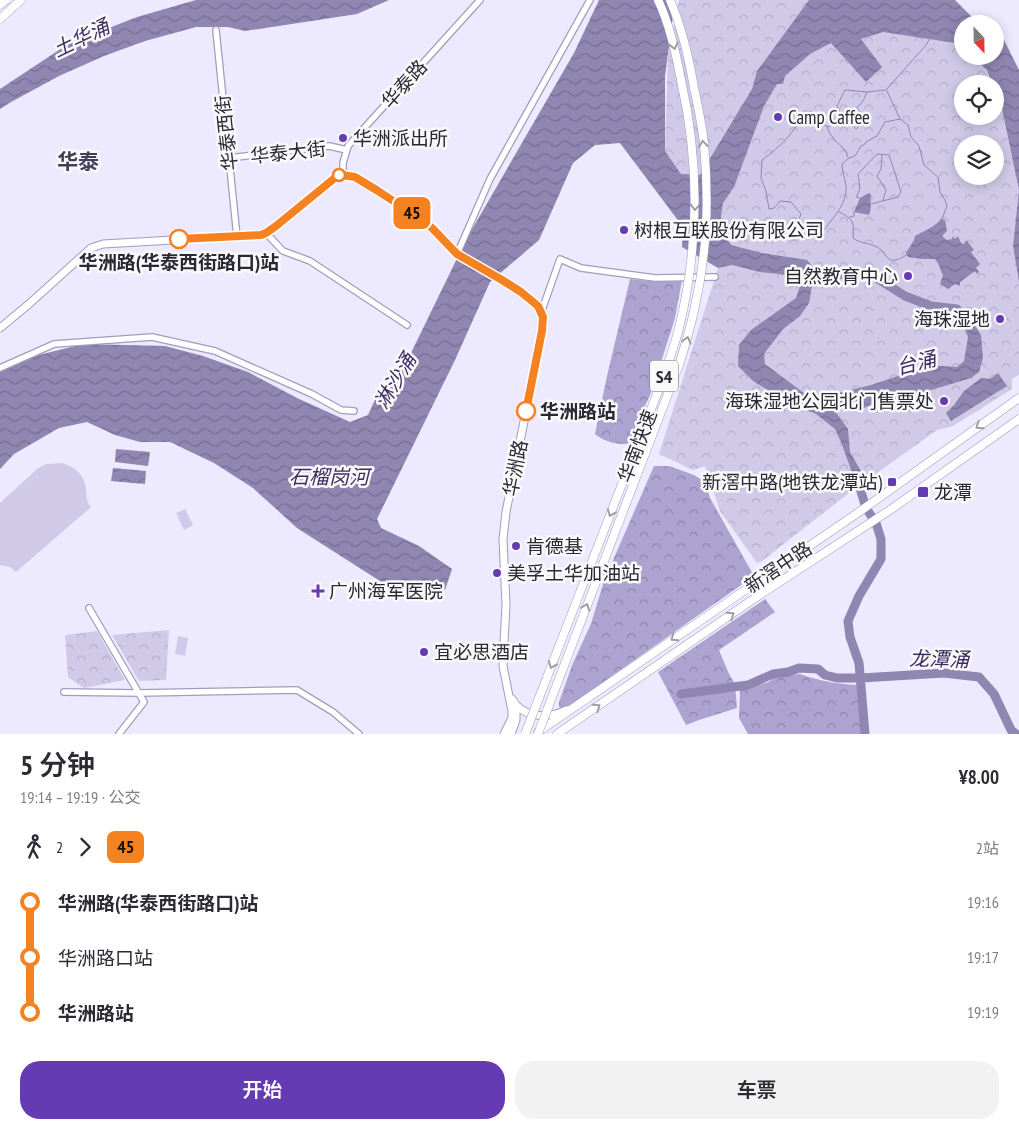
<!DOCTYPE html>
<html lang="zh">
<meta charset="utf-8">
<style>
body{margin:0;font-family:"PT Sans Narrow","Noto Sans SC",sans-serif;background:#f2f2f3;color:#2b2b33;height:100vh;display:flex;flex-direction:column;font-size:19px;white-space:nowrap}
*{box-sizing:border-box;margin:0}
p{font-size:16px;color:#7c7c81}
.icon{flex:none;width:28px;height:28px;fill:none;stroke:currentColor;stroke-width:2;stroke-linecap:round;stroke-linejoin:round}
.map{position:relative;height:734px;overflow:hidden}
.drawer{display:flex;flex-direction:column;background:#fff;flex:1}
.drawer>*{flex:none}
.badge{padding:0 10px;border-radius:8px;font-size:18px;line-height:32px}
.needle{width:32px;rotate:158deg}
.fabs{position:absolute;left:954px;top:15px;display:grid;gap:10px}
.fabs a{display:grid;place-items:center;width:50px;height:50px;border-radius:50%;background:#fff;box-shadow:0 2px 12px #0003;font-size:25px}
.map>.badge{position:absolute;translate:-50% -50%;box-shadow:0 0 0 2px #fff}
.legs{display:flex;align-items:center;gap:8px;height:55px;padding:0 20px;font-size:16px}
.legs p{margin-inline-start:auto}
.summary{display:flex;align-items:center;justify-content:space-between;height:85px;padding:0 20px}
h1{font-size:28px;font-weight:600;line-height:38px}
.primary-button{display:flex;gap:10px;margin-top:auto;padding:10px 20px}
.primary-button a{flex:1;height:58px;border-radius:20px;background:#653bb3;color:#fff;font-size:20px;font-weight:600;line-height:58px;text-align:center}
.primary-button a+a{background:#f2f2f3;color:#2b2b33}
ul{padding:0 20px;list-style:none}
li{display:flex;align-items:center;gap:18px;height:55px;font-size:19px}
li i{display:grid;place-items:center;width:8px;height:100%;margin:0 6px;background:currentColor}
li i::after{content:'';width:12px;height:12px;margin:-6px;border:4px solid;border-radius:50%;background:#fff}
li p{margin-inline-start:auto}
li:first-child i{background:linear-gradient(#0000 50%,currentColor 0)}
li:last-child i{background:linear-gradient(currentColor 50%,#0000 0)}
.map>svg:first-child{display:block}
.forest{fill:url(#forest-crowns)}
.park{fill:url(#park-crowns);fill-rule:evenodd}
.pitch{fill:#d0cae8}
.water{fill:url(#water-waves)}
.lines{fill:none;stroke-linecap:round;stroke-linejoin:round}
.stream{stroke:#9086b2;stroke-width:1}
.river{stroke:#9086b2;stroke-width:9}
.minor-casing{stroke:#a39cbd;stroke-width:8}
.major-casing{stroke:#a39cbd;stroke-width:9}
.highway-casing{stroke:#a39cbd;stroke-width:9}
.minor{stroke:#fff;stroke-width:5.5}
.major{stroke:#fff;stroke-width:7}
.highway{stroke:#fff;stroke-width:8}
.highway-bridge-casing{stroke:#a39cbd;stroke-width:9;stroke-linecap:butt}
.highway-bridge{stroke:#fff;stroke-width:8}
.oneway{stroke:#a09ea4}
.line-1-casing{stroke:#fff;stroke-width:11}
.line-1{stroke:#f58220;stroke-width:8}
.poi-dot{fill:#653bb3;stroke:#f9f9f9;stroke-width:2}
.stop-1-dot{fill:#fff;stroke:#f58220;stroke-width:2.5}
.labels{text-anchor:middle;dominant-baseline:central;stroke-width:5;stroke-linejoin:round;paint-order:stroke}
.shield{fill:#f9f9f9;stroke:#696770;stroke-width:1}
.shield-label{font-size:18px;font-weight:bold;fill:#2b2835}
.street-label{font-size:19px;fill:#2b2835;stroke:#f9f9f9}
.poi-label{font-size:19px;fill:#2b2835;stroke:#f9f9f9;text-anchor:start}
.stop-label{font-size:19px;font-weight:bold;fill:#2b2835;stroke:#f9f9f9}
.water-label{font-size:20px;font-style:italic;fill:#3d2c64;stroke:#f9f9f9}
.quarter-label{font-size:21px;font-weight:bold;fill:#453e5a;stroke:#f9f9f9}
</style>
<div class="map">
<svg width="1019" height="734" viewBox="0 0 1019 734">
<defs>
<pattern id="forest-crowns" width="20" height="18" patternUnits="userSpaceOnUse" patternTransform="scale(1.25)"><rect width="20" height="18" fill="#ada3d1"/><path d="M2 6a3 3 0 1 1 6 0M12 15a3 3 0 1 1 6 0" fill="none" stroke="#8d85aa"/></pattern>
<pattern id="park-crowns" width="20" height="18" patternUnits="userSpaceOnUse" patternTransform="scale(1.25)"><rect width="20" height="18" fill="#d0cae8"/><path d="M2 6a3 3 0 1 1 6 0M12 15a3 3 0 1 1 6 0" fill="none" stroke="#b3aec8"/></pattern>
<pattern id="water-waves" width="16" height="10" patternUnits="userSpaceOnUse" patternTransform="scale(1.25)"><rect width="16" height="10" fill="#9086b2"/><path d="M0 5q4-4 8 0t8 0" fill="none" stroke="#766e92"/></pattern>
</defs>
<rect width="100%" height="100%" fill="#ede9fe"/>
<!-- forest -->
<path class="forest" d="M630,279l19,2 33,-1 -7,38 -14,44 -11,33 -9,20 -10,28c-12,3 -26,-1 -36,-9l12,-58z
M654,466h15l25,9 11,7 5,16 44,78 -182,128 -10,4 -3,-1v-5l14,-39 18,-39 13,-43z
M765,599l10,13 -56,38 10,24 6,10 2,24 -38,12 -13,5 -28,-53z
M800,674c20,7 36,10 57,11l4,49h-113l-9,-16 1,-28 29,-8 7,-6z"/>
<!-- park -->
<path class="park" d="M679,0h270l6,43 7,6v7h9l16,14 5,14h-30v32h33v-26l6,14 18,86 -6,56 6,36v92l-7,5v10l-59,37 -16,4 -92,66 -83,65 -5,2 -37,-52 -15,-45 -12,4 -34,-16 59,-186 2,-27 -39,-67 -16,-22 3,-99zM962,144h33v32h-33z
M169,630l-3,50 -27,1 -27,-46z
M97,631l28,49 -41,8 -16,-11 -3,-42z"/>
<!-- pitch -->
<path class="pitch" d="M62,463c12,4 22,10 24,25 1,9 -1,12 5,19l-75,65 -6,-5 -10,-2v-62l37,-34 9,-5z
M185,509l8,16 -9,5 -8,-17z
M178,636l10,2 -3,18 -10,-2z"/>
<!-- water -->
<path class="water" d="M196,0h193l-32,14 -112,17 -17,-4h-32l-51,14 -41,15 -45,20 -48,26 -11,7v-20l68,-45 69,-27z
M599,0h76l-10,76v75l16,23 19,1 52,-86 5,-18 52,-71h146l15,15 14,9h-22v25l-7,-6 -72,-11 -22,7 21,28 -16,15 -35,-39 -21,11 -25,22 -2,8h-6l-13,22 -30,81 -11,16 -4,26 12,16 31,8 45,7 8,9 -6,34 -9,13 -17,13 -19,25 1,10 47,35 12,3 15,-9 32,-8 45,-15 12,-5 29,2 7,-6 4,-24 -7,-17 -1,-7 8,2 13,20 2,23 -4,14 -8,6 -50,15 -35,5 -31,14 -8,-12 -12,11 13,18 2,23 16,28 -9,6 -16,-44 -6,-13 -19,-15 -37,-17 -26,-16 -15,-15 1,-21 12,-15 45,-32 5,-15 -2,-7 -39,-4 -28,-7 -14,3 -36,-21 1,-20 -63,-84 -25,2 -22,18 -34,77 -49,42 -35,78 -78,159 4,9 38,18 33,23 -7,21 -11,-1 -7,6 -44,-12 -86,-55 -44,-40 -39,-25 -44,-21h-30l-25,-7 -28,-13 -28,6 -45,26 -14,15v-97l27,-14 56,-14 82,2 38,10 45,16 49,26 53,24 18,-7 12,-26 30,-34 57,-117 107,-185z
M995,30l6,4 18,36v212l-6,-36 6,-56 -18,-86 -6,-14v-6h-3l-5,-14 -16,-14h24z
M869,193l2,2c-1,9 1,11 -2,20l-15,-3 6,-14z
M941,219l4,1 2,11 -4,4v2l4,3 5,-1 1,-3 2,3 3,-3 3,7 3,1 1,-2 2,-1 7,9 -3,2 9,12 -4,4 3,4 -2,2 -2,-3 -15,11v4l-5,-2 -7,5 -8,-5 3,-9c-3,-5 -4,-12 -8,-16h-13l-14,-2 -2,-4 8,-13 1,-4c9,-5 20,-9 26,-17z
M998,373l9,13 -56,35 -5,-8 8,-8 10,-14 17,-13 9,1z
M116,449l34,3 -2,14 -33,-4z
M113,468l33,3 -1,13 -34,-3z"/>
<g class="lines">
<!-- stream -->
<path class="stream" d="M887,91l13,28 8,6 3,12 8,9 5,19 14,12 2,15 5,8 2,6 -5,13
M842,116l-5,-10 8,-16 22,2
M846,117l10,12 10,-9 -9,-12
M900,119l-15,3 -8,14 -11,6 -1,2 -4,2 -6,10 -6,2 -7,6c0,9 5,20 4,28 -2,15 -13,26 -22,38l-28,-3 5,-13 -10,-12 -11,-1 -6,7 -5,1 -3,-18 -5,-13 1,-18c20,-15 32,-26 42,-49l8,1 10,12 7,3 8,-8 14,-5 12,-13 4,-9 19,-2 40,-45 4,-7
M827,127c4,14 17,17 21,30
M882,155l-1,14 -4,7 9,14 -3,10
M860,198l-4,-1c6,-9 3,-13 2,-23l19,-20 12,1 12,37 -3,5 -27,7
M839,212c15,7 15,10 14,26 6,5 15,5 22,8 15,6 9,24 33,8
M850,217l4,-1v-4"/>
<!-- river -->
<path class="river" d="M803,270l30,5 34,-3 38,24 26,10 26,3 9,13
M856,475l10,33 10,15 5,16v20l-22,37 -11,25 2,16 9,26 6,71
M681,694l67,-9 25,-11 15,-2 11,-4 19,1 7,6 12,3h24l83,-5 35,4 15,17 17,36 5,4"/>
<!-- minor casing -->
<g class="minor-casing">
<path id="minor" d="M216,30l21,207
M229,158l100,-12 18,4
M343,175v-12l5,-17 132,-146
M266,233l17,18 27,10 97,64
M457,254l33,-75 100,-179
M541,313l19,-54 21,9 74,10 60,-1
M0,368l54,-24 98,-7 63,14 97,43 29,16 13,1
M89,608l55,94 -25,32
M64,692l75,1 158,-3 36,22 26,22"/>
</g>
<!-- major casing -->
<g class="major-casing">
<path id="major" d="M0,328l29,-24 62,-56 12,-4 158,-9 5,-2 10,-7 60,-49 7,-2 12,2 23,14 44,28 10,9 25,26 45,26 30,21 6,5 5,11 -1,14 -36,181 -3,27 3,66 -2,38 -1,23 9,45v7l-8,16
M512,699c10,19 37,20 54,11
M511,734l5,-14v-9"/>
</g>
<!-- highway casing -->
<g class="highway-casing">
<path id="highway" d="M0,5l6,-5
M0,19l21,-19
M890,510l129,-91
M538,732l321,-220 160,-114
M557,734l198,-136 112,-73"/>
</g>
<!-- minor -->
<use href="#minor" class="minor"/>
<!-- major -->
<use href="#major" class="major"/>
<!-- highway -->
<use href="#highway" class="highway"/>
<!-- highway-bridge casing -->
<g class="highway-bridge-casing">
<path id="highway-bridge" d="M867,525l23,-15
M525,734l130,-335c9,-24 19,-49 25,-75 19,-80 19,-164 1,-244 -5,-27 -11,-55 -23,-80
M538,734l141,-369c6,-19 12,-39 16,-59 12,-52 14,-109 9,-162 -2,-19 -6,-38 -10,-56 -5,-30 -12,-60 -24,-88"/>
</g>
<!-- highway-bridge -->
<use href="#highway-bridge" class="highway-bridge"/>
</g>
<!-- one-way arrows -->
<defs><path id="oneway-chevron" d="M-2-3.5L2.5 0L-2 3.5" fill="none" stroke-width="1.6" stroke-linecap="round" stroke-linejoin="round" transform="scale(1.25)"/></defs>
<g class="oneway">
<use href="#oneway-chevron" transform="translate(674 46) rotate(76)"/>
<use href="#oneway-chevron" transform="translate(703 144) rotate(-96)"/>
<use href="#oneway-chevron" transform="translate(695 207) rotate(92)"/>
<use href="#oneway-chevron" transform="translate(687 340) rotate(-75)"/>
<use href="#oneway-chevron" transform="translate(979 426) rotate(145)"/>
<use href="#oneway-chevron" transform="translate(611 513) rotate(111)"/>
<use href="#oneway-chevron" transform="translate(586 607) rotate(-69)"/>
<use href="#oneway-chevron" transform="translate(731 615) rotate(-34)"/>
<use href="#oneway-chevron" transform="translate(674 638) rotate(145)"/>
<use href="#oneway-chevron" transform="translate(552 665) rotate(112)"/>
<use href="#oneway-chevron" transform="translate(597 707) rotate(-35)"/>
</g>
<g class="lines">
<!-- line-1 casing -->
<g class="line-1-casing">
<path id="line-1" d="M179,239l82,-4 5,-2 10,-7 60,-49 6,-2 13,2 23,14 44,29 10,8 25,26 45,26 19,12 17,14 5,11 -1,14 -16,80"/>
</g>
<!-- line-1 -->
<use href="#line-1" class="line-1"/>
</g>
<!-- markers -->
<g class="poi-dot">
<circle cx="778" cy="117" r="5"/>
<circle cx="343" cy="138" r="5"/>
<circle cx="624" cy="230" r="5"/>
<circle cx="908" cy="276" r="5"/>
<circle cx="1000" cy="319" r="5"/>
<circle cx="944" cy="401" r="5"/>
<rect x="887" y="477" width="10" height="10" rx="2.5"/>
<rect x="917" y="486" width="12" height="12" rx="2.5"/>
<circle cx="516" cy="546" r="5"/>
<circle cx="497" cy="573" r="5"/>
<path d="M315.5 583.5h5v5h5v5h-5v5h-5v-5h-5v-5h5z"/>
<circle cx="424" cy="652" r="5"/>
</g>
<g class="stop-1-dot">
<circle cx="339" cy="175" r="6"/>
<circle cx="179" cy="239" r="9"/>
<circle cx="526" cy="411" r="9"/>
</g>
<g class="labels">
<!-- shield labels -->
<rect class="shield" x="650" y="360.5" width="28" height="31" rx="4"/>
<g class="shield-label">
<text x="664" y="376">S4</text>
</g>
<!-- street labels -->
<g class="street-label">
<text transform="translate(404 84) rotate(-48)">华泰路</text>
<text transform="translate(226 133) rotate(-96)">华泰西街</text>
<text transform="translate(288 152) rotate(-6)">华泰大街</text>
<text transform="translate(637 446) rotate(-69)">华南快速</text>
<text transform="translate(515 468) rotate(-79)">华洲路</text>
<text transform="translate(778 567) rotate(-34)">新滘中路</text>
</g>
<!-- poi labels -->
<g class="poi-label">
<text x="788" y="117">Camp Caffee</text>
<text x="353" y="138">华洲派出所</text>
<text x="634" y="230">树根互联股份有限公司</text>
<text x="898" y="276" text-anchor="end">自然教育中心</text>
<text x="990" y="319" text-anchor="end">海珠湿地</text>
<text x="934" y="401" text-anchor="end">海珠湿地公园北门售票处</text>
<text x="882" y="482" text-anchor="end">新滘中路(地铁龙潭站)</text>
<text x="934" y="492">龙潭</text>
<text x="526" y="546">肯德基</text>
<text x="507" y="573">美孚土华加油站</text>
<text x="329" y="591">广州海军医院</text>
<text x="434" y="652">宜必思酒店</text>
</g>
<!-- stop labels -->
<g class="stop-label">
<text x="179" y="262">华洲路(华泰西街路口)站</text>
<text x="540" y="411" text-anchor="start">华洲路站</text>
</g>
<!-- water labels -->
<g class="water-label">
<text transform="translate(81 38) rotate(-26)">土华涌</text>
<text transform="translate(916 363) rotate(-14)">台涌</text>
<text transform="translate(395 381) rotate(-59)">淋沙涌</text>
<text x="329" y="477">石榴岗河</text>
<text transform="translate(939 659) rotate(1)">龙潭涌</text>
</g>
<!-- quarter labels -->
<g class="quarter-label">
<text x="78" y="161">华泰</text>
</g>
</g>
</svg>
<div class="fabs">
<a><svg class="needle" viewBox="-14 -14 28 28"><path d="M0-13l5 13h-10z" fill="#e53935"/><path d="M0 13l5-13h-10z" fill="#7c7c81"/></svg></a>
<a><svg class="icon" aria-label="locate" viewBox="0 0 24 24"><circle cx="12" cy="12" r="6"/><path d="M12 2v4M12 18v4M2 12h4M18 12h4"/></svg></a>
<a><svg class="icon" aria-label="layers" viewBox="0 0 24 24"><path d="M12 4l9 5-9 5-9-5zM3 14l9 5 9-5"/></svg></a>
</div>
<b class="badge" style="left:412px;top:213px;background:#f58220;color:#111">45</b>
</div>
<section class="drawer">
<div class="summary"><div><h1>5 分钟</h1><p>19:14 – 19:19 · 公交</p></div><b>¥8.00</b></div>
<div class="legs"><svg class="icon" aria-label="walk" viewBox="0 0 24 24"><circle cx="13" cy="4" r="2"/><path d="M13 8l-2 6 4 7M11 14l-3 7M7 12l3-4h3l4 4"/></svg>2<svg class="icon" aria-label="forward" viewBox="0 0 24 24"><path d="M9 5l7 7-7 7"/></svg><b class="badge" style="background:#f58220;color:#111">45</b><p>2站</p></div>
<ul>
<li><i style="color:#f58220"></i><b>华洲路(华泰西街路口)站</b><p>19:16</p></li>
<li><i style="color:#f58220"></i><span>华洲路口站</span><p>19:17</p></li>
<li><i style="color:#f58220"></i><b>华洲路站</b><p>19:19</p></li>
</ul>
<div class="primary-button"><a>开始</a><a>车票</a></div>
</section>
